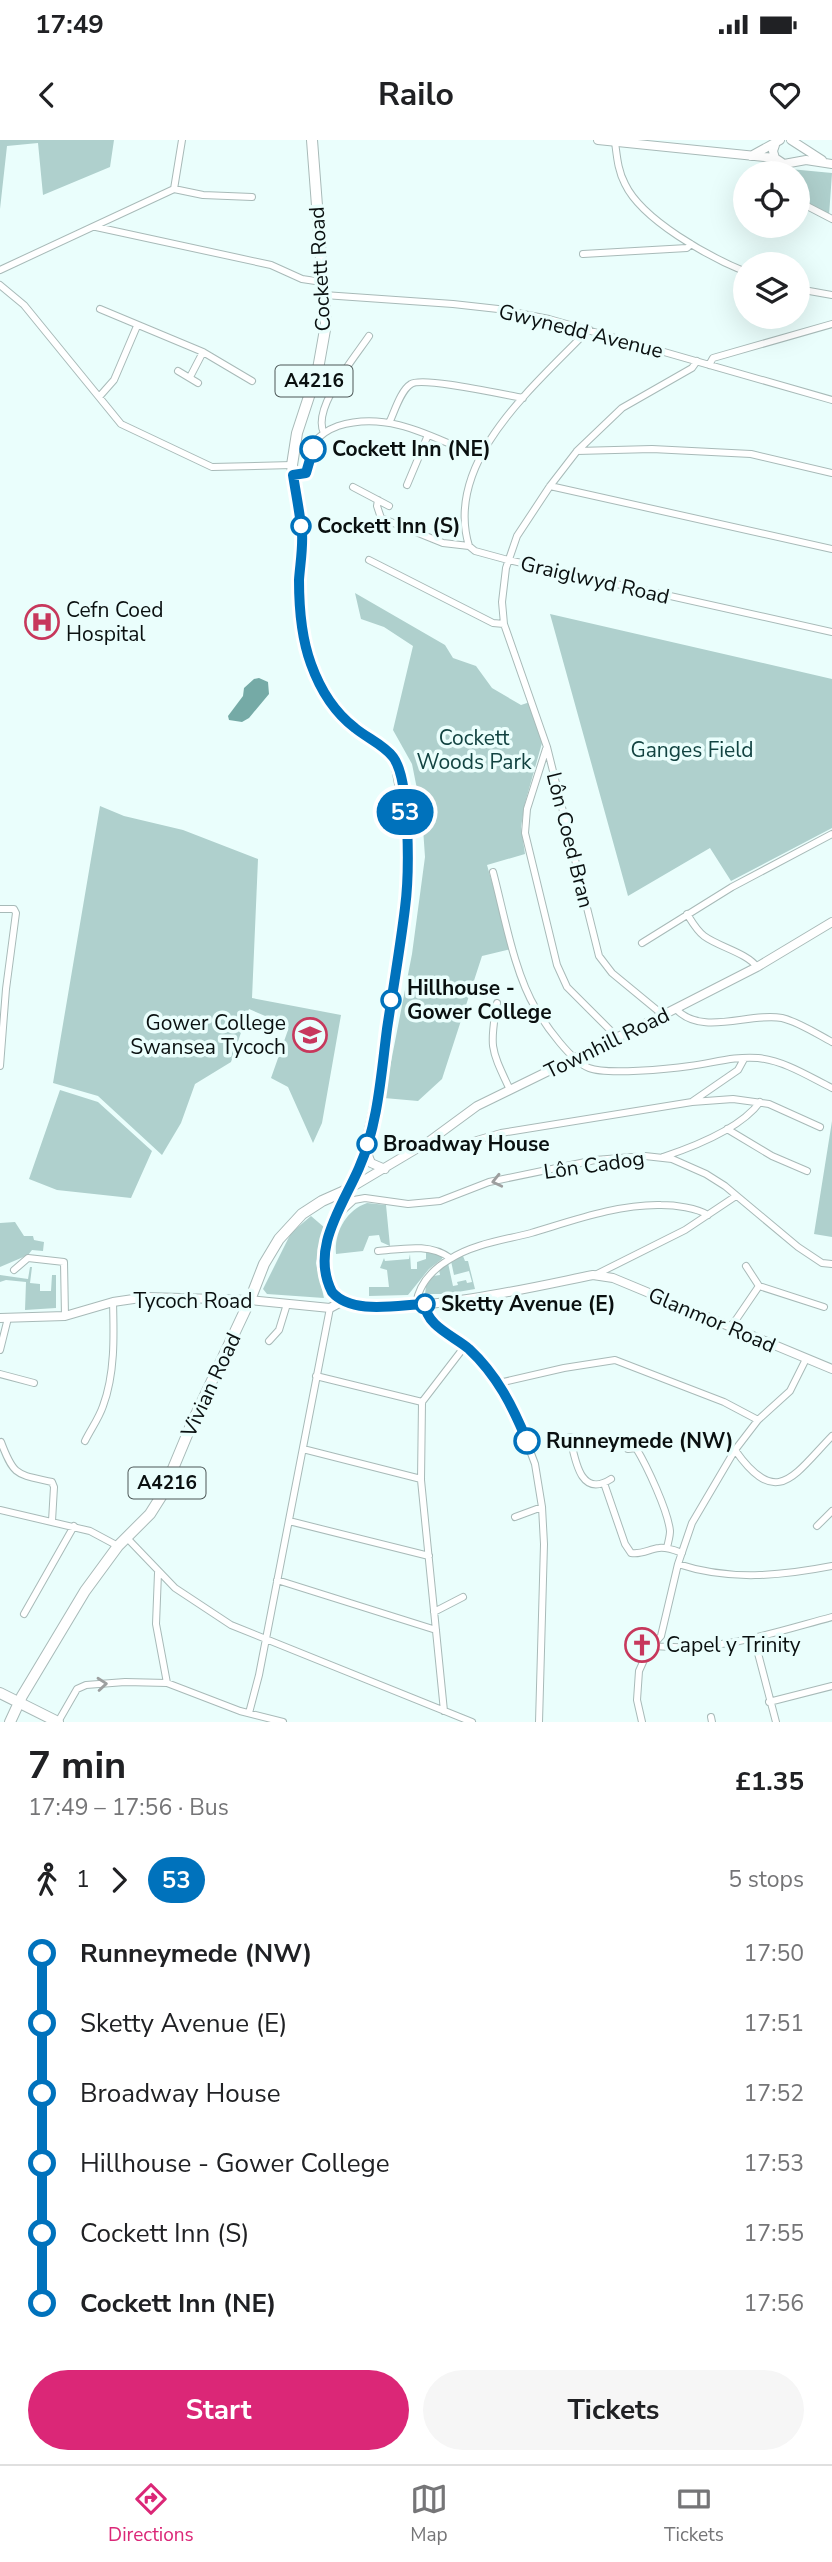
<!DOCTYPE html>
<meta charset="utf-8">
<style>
body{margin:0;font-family:"Nunito Sans",sans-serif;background:#f6f6f6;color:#202124;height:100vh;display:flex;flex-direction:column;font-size:26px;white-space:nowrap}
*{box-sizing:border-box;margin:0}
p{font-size:23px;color:#757577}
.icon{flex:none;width:38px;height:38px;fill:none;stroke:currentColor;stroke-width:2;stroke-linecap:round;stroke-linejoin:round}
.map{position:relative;height:1582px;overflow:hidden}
.side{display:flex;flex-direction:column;background:#fff;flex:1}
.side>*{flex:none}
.badge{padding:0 14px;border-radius:23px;font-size:24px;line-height:46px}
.tools{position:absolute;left:733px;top:21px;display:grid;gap:14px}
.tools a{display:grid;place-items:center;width:77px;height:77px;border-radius:50%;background:#fff;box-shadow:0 7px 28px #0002;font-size:35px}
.map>.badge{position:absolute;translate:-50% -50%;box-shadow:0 0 0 4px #fff}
.legs{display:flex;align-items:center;gap:10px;height:77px;padding:0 28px;font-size:23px}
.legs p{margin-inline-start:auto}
.overview{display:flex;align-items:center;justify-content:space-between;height:119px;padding:0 28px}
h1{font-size:38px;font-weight:700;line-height:52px}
.button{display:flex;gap:14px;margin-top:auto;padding:14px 28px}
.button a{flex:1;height:80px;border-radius:42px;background:#db2777;color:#fff;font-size:28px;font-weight:700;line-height:80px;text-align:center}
.button a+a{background:#f6f6f6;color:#202124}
ul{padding:0 28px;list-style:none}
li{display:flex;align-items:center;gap:24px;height:70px;font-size:26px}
li i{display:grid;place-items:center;width:10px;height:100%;margin:0 9px;background:currentColor}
li i::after{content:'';width:18px;height:18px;margin:-9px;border:5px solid;border-radius:50%;background:#fff}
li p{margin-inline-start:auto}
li:first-child i{background:linear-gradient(#0000 50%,currentColor 0)}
li:last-child i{background:linear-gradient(currentColor 50%,#0000 0)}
.status{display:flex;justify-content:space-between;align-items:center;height:49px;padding:0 35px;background:#fff;direction:ltr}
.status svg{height:19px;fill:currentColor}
header{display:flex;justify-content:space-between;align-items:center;height:91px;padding:0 28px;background:#fff;font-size:32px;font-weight:700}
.tab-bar{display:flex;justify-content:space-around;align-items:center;height:98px;border-top:2px solid #e0e0e0;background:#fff;font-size:19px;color:#757577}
.tab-bar a{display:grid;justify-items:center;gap:4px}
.tab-bar .on{color:#db2777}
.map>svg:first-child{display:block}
.green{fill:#afd0cd}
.water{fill:#75aaa6}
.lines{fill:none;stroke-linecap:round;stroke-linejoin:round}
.minor-casing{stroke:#a8bab8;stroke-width:8}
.tertiary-casing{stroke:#a8bab8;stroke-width:10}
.primary-casing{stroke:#a8bab8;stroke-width:12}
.minor{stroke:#fff;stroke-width:6}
.tertiary{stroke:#fff;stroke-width:8}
.primary{stroke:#fff;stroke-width:10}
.oneway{stroke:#9d9f9f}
.line-1-casing{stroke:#fff;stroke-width:16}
.line-1{stroke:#0072bc;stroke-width:10}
.stop-1-dot{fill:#fff;stroke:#0072bc;stroke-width:3.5}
.labels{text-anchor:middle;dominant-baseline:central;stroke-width:7;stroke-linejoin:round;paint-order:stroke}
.shield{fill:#eafefc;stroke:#4d5757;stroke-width:2}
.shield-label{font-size:19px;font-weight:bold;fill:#0a1010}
.street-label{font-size:21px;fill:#0a1010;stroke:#eafefc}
.stop-label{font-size:21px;font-weight:bold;fill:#0a1010;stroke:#eafefc;text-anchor:start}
.poi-label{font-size:21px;fill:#0a1010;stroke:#eafefc;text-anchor:start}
.park-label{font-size:21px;fill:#124341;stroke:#eafefc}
</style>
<div class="status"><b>17:49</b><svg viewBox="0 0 49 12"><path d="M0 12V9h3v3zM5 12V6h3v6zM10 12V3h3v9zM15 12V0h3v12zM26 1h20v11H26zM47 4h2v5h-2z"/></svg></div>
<header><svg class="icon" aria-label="back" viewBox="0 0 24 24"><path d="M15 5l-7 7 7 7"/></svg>Railo<svg class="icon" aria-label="heart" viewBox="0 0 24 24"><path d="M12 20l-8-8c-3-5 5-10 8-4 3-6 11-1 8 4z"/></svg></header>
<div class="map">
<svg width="832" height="1582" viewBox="0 0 832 1582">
<rect width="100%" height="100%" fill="#eafefc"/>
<!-- green -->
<path class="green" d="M0,0h114l-4,27 -67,28 -5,-52 -31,3 -7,63z
M790,29l42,4 -3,43c-23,-13 -31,-15 -31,-43h-7z
M355,453l90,52 8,13 23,8 16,22 29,17 9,-3 12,41 -17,60 -4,24 4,27 -38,11 24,84 -29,7 -40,123 -24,22 -34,-3 28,-144 13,-97 -3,-43 -10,-50 -19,-34 20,-84 -29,-19 -23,-8z
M550,474l282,65v149l-101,53 -21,-33 -82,48z
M100,666l24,10 59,14 75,29 -6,139 89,17 -19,108 -9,20 -25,-56 -17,-9 17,-48 -18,-12 -21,-9 -18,53 -36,22 -14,39 -19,32 -64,-59 -45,-13z
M60,950l38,12 54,49 -21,47 -74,-8 -28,-11z
M832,981v116l-18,-3z
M367,1063l19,2 4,41 -9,-4 -2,-7 -10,1 -6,15 -27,3c-2,-21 10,-44 31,-51z
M311,1076l14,12 -9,35 8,35 -57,-4 -4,-5 28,-56z
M15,1082l9,14h9l1,4 10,2 -1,9 -11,-1 -4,5 -28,12v-44z
M433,1112l9,4v3l-13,10 -21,26 -39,1v-9h20l-2,-17 -7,-2 4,-10 1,3 24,-2 1,-5 1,15h6v-7l9,-3v-6z
M463,1116l2,5h3l7,28 -29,5h-21l1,-8 7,-10 7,-1 -1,-5 9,-7 5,23 5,-1 -1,-3 9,-2 1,3 5,-1 -3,-11 -15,4 -3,-14z
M30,1127h2l-2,16 10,1v7h11l1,-16h4v33l-31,2 1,-28 -20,-2 -6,2v-7l28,4z"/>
<!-- water -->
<path class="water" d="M259,538l9,4 1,12 -20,24 -7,4 -13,-2 -1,-4 15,-20 1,-8 10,-9z"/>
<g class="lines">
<!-- minor casing -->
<g class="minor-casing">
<path id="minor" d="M615,2c2,15 3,29 10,42 17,36 84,73 121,88
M174,49l29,6 49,2
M798,57l9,9 25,13
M96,87l175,38 31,14 20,3
M583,114l104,-6 4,-4
M0,130l174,-81 8,-49
M0,145l24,20 97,119 91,43 80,-2
M798,149l34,6
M324,155l129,9 45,5 51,10 283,81
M100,169l103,43 49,29
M709,225l4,-7 119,-34
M178,231l20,12
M190,237l13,-25
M99,257l15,-17 23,-54
M390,281c5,-11 11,-31 21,-37 11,-8 94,11 112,14
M324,293c-13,-24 31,-76 45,-97
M577,311l75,-2 99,5 81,19
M293,335l13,-2c5,-10 4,-22 10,-32 5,-7 14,-12 22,-15 51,-16 96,12 142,31
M407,345l21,-50
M550,346l282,63
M353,347l36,19
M378,360l-1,6 4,12 62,25 26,3 6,5 33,9 324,72
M469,406c-26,-86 68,-162 120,-217
M369,420l124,63 11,1
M546,609l-19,60 -2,24 32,132 10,22 51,51
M493,732c11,41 21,101 43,137 10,17 35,52 53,59 17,7 81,1 101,-2 23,-3 45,-10 68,-8 27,3 50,18 74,30
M0,769h14l2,4 -10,76 -6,77
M687,774c5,8 10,17 17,22 15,11 43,17 53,31
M642,803l90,-56 100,-53
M497,863c-8,45 -6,46 13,87
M676,869c26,28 73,3 106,9 17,4 35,16 50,24
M663,875l-51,-42 -13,-17 -52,-209 -43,-123 -2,-22 4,-34 11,-32 33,-50 27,-35 45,-43 70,-40 5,-7
M693,961l45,-31 6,-11
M727,989l45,27 35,15
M428,1002l8,6h13l52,-15 191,-31 41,-3 36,5 51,23
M663,1017c30,-10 78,-29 97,-55
M341,1072l13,-12 11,-2 43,6 32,-3 49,-19 106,-22 50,-4 27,3 34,15 19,12 73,61 24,16 10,1
M378,1111c25,-2 51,-8 72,7
M746,1126l13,20
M14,1130l14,-12 36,4 1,54
M595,1135l90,-45 51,-34
M416,1164c3,-20 17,-35 34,-45 23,-15 54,-19 81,-26 41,-12 87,-29 130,-28 14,0 36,3 47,10
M425,1164l1,10 6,7 39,30 28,32 17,30 19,51 7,43 2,37 -5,178
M731,1187l28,-41 65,21
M269,1201l10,-11 8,-26
M0,1210l8,-32
M0,1234l34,9
M316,1236l106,26
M499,1243l65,-15 51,-8 109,42 34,18
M570,1297c5,22 10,62 41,42
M85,1301c6,-12 14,-23 18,-35 12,-32 11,-70 10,-104
M1,1302c13,35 16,32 51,40l2,5 -2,34
M636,1308c11,18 32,63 34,83 0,6 -2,11 -3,17
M303,1309l118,30
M628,1309l8,-1 7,-6
M735,1310c42,60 59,25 97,-14
M604,1343l21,61 6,9c11,2 18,-4 28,-5 8,-1 15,2 23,5
M0,1370l90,21 28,15
M515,1377l27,-10
M289,1381l140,35
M817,1386l15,-15
M127,1398l48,50 56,37 241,97
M678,1424c51,17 103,12 154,2
M158,1433l-2,51 11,59
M277,1440l159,50
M434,1472l29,-15
M24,1474l50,-88
M754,1498l22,84
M654,1506c66,6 115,-12 178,-29
M769,1562l63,-16
M444,1571l-23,-231 1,-78 43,-56
M249,1573l10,-38 71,-367
M711,1577l1,5
M58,1582l19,-33 9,-4 39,-3 42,1 73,28 43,11
M642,1582l-5,-22 2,-29 9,-20 13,-15 17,-72 14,-41 43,-73 23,-30 32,-29 16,-32"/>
</g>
<!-- tertiary casing -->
<g class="tertiary-casing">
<path id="tertiary" d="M598,0l177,18
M791,0l31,20
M775,5l-2,6 2,7 9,6 22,-4 26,4
M751,16l29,-16
M832,782l-75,45 -94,48 -186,91 -49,36 -79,47 -13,27 -11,33v23l9,23c40,31 207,-10 259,-20l20,3 219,91
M365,1008l6,15 14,6
M0,1178l65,-2 48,-14 34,-5 103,3 80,8 13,-7"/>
</g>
<!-- primary casing -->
<g class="primary-casing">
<path id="primary" d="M0,1553l58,29
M10,1582l12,-26 63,-105 33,-45 32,-32 12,-19 30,-72 58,-123 14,-36 15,-25 23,-25 20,-13 27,-12 10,-21 8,-26 12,-51 27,-185 2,-62 -2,-27 -10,-55 -9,-11 -34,-24 -23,-26 -20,-39 -10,-50 2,-77 -10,-70 5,-32 21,-64 8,-45 -14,-184"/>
</g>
<!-- minor -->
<use href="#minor" class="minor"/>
<!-- tertiary -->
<use href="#tertiary" class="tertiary"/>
<!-- primary -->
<use href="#primary" class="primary"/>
</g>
<!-- one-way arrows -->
<defs><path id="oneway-chevron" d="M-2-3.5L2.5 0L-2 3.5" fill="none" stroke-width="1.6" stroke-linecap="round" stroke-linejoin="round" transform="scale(1.75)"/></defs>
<g class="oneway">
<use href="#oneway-chevron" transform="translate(497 1041) rotate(167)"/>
<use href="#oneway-chevron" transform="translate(102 1544) rotate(-5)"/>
</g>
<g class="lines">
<!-- line-1 casing -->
<g class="line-1-casing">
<path id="line-1" d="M313,309l-7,24 -13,2c3,19 7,39 9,58 1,16 -2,32 -3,47 0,29 2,57 12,84 9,25 23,48 44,64 12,10 29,17 38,29 18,23 16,121 12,151 -5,41 -12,81 -18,121 -6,46 -9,96 -28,139 -17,39 -49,81 -27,124 20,23 65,13 93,12 1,22 29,32 44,45 28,26 44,58 58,92"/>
</g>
<!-- line-1 -->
<use href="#line-1" class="line-1"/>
</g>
<!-- icons -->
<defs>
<g id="hospital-ring" transform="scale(1.75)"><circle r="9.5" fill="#eafefc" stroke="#c7385c" stroke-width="1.5"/><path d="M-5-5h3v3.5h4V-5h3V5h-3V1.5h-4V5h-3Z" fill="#c7385c"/></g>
<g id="university-ring" transform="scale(1.75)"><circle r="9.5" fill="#eafefc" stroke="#c7385c" stroke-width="1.5"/><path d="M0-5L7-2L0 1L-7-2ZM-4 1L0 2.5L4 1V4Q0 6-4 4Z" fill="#c7385c"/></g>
<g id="church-ring" transform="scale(1.75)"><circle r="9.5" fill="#eafefc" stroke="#c7385c" stroke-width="1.5"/><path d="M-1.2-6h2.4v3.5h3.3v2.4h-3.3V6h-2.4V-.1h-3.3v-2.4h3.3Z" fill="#c7385c"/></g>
</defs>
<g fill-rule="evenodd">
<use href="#hospital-ring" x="42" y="482"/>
<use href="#university-ring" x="310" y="895"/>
<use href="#church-ring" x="642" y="1505"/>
</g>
<!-- markers -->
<g class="stop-1-dot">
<circle cx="313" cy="309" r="12"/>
<circle cx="301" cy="386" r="9"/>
<circle cx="391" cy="860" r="9"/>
<circle cx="367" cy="1004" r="9"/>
<circle cx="425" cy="1164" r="9"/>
<circle cx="527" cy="1301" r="12"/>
</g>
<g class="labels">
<!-- shield labels -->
<g class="shield">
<rect x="275.5" y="225.5" width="77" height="31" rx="5"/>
<rect x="128.5" y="1327.5" width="77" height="31" rx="5"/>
</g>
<g class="shield-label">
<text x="314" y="241">A4216</text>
<text x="167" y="1343">A4216</text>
</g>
<!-- street labels -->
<g class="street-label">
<text transform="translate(320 129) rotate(-93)">Cockett Road</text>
<text transform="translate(581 191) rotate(14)">Gwynedd Avenue</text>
<text transform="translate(595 440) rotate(13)">Graiglwyd Road</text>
<text transform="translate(570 700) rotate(76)">Lôn Coed Bran</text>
<text transform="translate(607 903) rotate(-26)">Townhill Road</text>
<text transform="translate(594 1025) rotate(-8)">Lôn Cadog</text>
<text x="193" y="1161">Tycoch Road</text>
<text transform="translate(712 1180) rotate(23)">Glanmor Road</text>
<text transform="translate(211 1245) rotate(-65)">Vivian Road</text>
</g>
<!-- stop labels -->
<g class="stop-label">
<text x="332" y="309">Cockett Inn (NE)</text>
<text x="317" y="386">Cockett Inn (S)</text>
<text x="407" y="848">Hillhouse -<tspan x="407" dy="24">Gower College</tspan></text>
<text x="383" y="1004">Broadway House</text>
<text x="441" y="1164">Sketty Avenue (E)</text>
<text x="546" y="1301">Runneymede (NW)</text>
</g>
<!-- poi labels -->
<g class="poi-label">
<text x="66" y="470">Cefn Coed<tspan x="66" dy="24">Hospital</tspan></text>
<text x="286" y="883" text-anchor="end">Gower College<tspan x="286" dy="24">Swansea Tycoch</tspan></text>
<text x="666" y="1505">Capel y Trinity</text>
</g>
<!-- park labels -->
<g class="park-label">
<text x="474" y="598">Cockett<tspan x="474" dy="24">Woods Park</tspan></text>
<text x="692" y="610">Ganges Field</text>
</g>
</g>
</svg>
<div class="tools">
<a><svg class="icon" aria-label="locate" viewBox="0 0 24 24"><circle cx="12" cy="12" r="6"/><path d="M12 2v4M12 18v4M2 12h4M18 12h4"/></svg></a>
<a><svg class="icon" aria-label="layers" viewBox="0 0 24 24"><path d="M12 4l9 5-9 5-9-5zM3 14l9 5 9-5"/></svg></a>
</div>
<b class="badge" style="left:405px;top:672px;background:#0072bc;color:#fff">53</b>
</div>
<section class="side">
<div class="overview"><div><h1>7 min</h1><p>17:49 – 17:56 · Bus</p></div><b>£1.35</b></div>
<div class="legs"><svg class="icon" aria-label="walk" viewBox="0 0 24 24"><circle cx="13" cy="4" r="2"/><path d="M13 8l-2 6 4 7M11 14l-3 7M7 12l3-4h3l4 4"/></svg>1<svg class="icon" aria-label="forward" viewBox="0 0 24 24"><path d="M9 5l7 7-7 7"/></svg><b class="badge" style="background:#0072bc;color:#fff">53</b><p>5 stops</p></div>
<ul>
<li><i style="color:#0072bc"></i><b>Runneymede (NW)</b><p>17:50</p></li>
<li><i style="color:#0072bc"></i><span>Sketty Avenue (E)</span><p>17:51</p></li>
<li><i style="color:#0072bc"></i><span>Broadway House</span><p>17:52</p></li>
<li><i style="color:#0072bc"></i><span>Hillhouse - Gower College</span><p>17:53</p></li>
<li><i style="color:#0072bc"></i><span>Cockett Inn (S)</span><p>17:55</p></li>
<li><i style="color:#0072bc"></i><b>Cockett Inn (NE)</b><p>17:56</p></li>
</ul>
<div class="button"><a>Start</a><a>Tickets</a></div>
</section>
<nav class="tab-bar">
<a class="on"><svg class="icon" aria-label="directions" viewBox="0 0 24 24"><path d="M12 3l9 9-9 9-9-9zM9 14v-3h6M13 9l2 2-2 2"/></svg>Directions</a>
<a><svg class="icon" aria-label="map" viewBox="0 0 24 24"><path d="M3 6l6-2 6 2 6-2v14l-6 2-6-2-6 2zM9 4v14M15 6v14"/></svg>Map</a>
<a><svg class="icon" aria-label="tickets" viewBox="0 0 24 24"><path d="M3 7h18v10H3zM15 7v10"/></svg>Tickets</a>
</nav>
